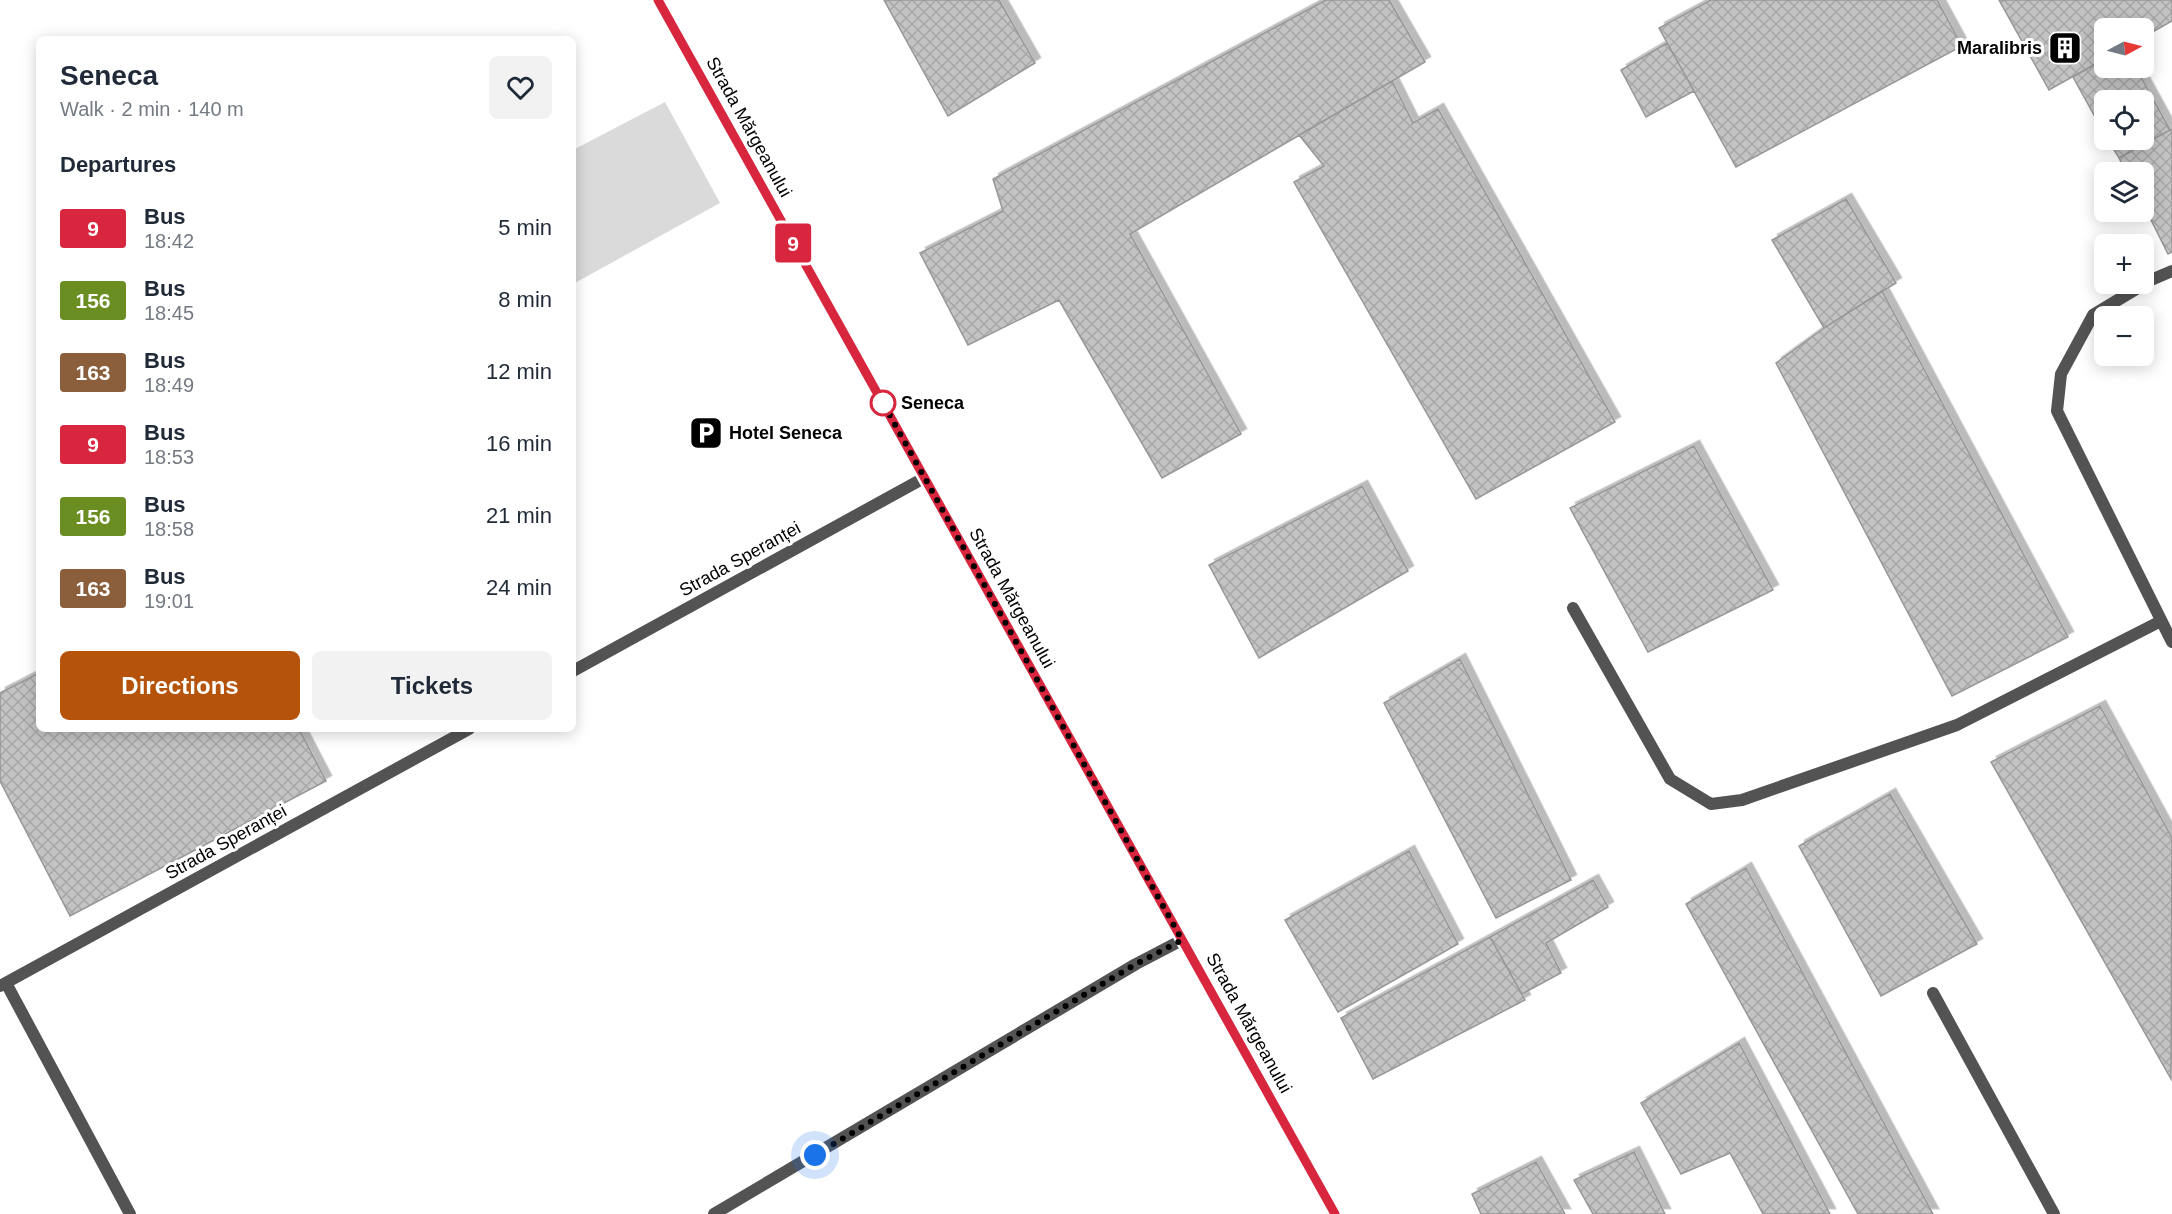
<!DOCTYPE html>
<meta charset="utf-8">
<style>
body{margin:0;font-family:Helvetica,sans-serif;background:#f2f2f3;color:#1f2937;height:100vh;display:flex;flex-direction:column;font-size:22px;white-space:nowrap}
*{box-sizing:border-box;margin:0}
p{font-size:20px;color:#747a83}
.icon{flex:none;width:33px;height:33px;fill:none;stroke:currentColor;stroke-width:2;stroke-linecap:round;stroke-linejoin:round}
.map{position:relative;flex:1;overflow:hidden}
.details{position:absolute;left:36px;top:36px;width:540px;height:696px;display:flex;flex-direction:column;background:#fff;border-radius:9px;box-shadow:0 3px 15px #0003}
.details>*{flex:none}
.badge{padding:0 12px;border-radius:4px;font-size:21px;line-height:39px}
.needle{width:39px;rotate:83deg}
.controls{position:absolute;left:2094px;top:18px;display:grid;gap:12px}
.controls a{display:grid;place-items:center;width:60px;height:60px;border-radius:9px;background:#fff;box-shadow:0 3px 15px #0003;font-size:30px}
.you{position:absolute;width:30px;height:30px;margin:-15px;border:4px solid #fff;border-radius:50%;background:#1a73e8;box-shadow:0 0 0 9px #1a73e833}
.map>.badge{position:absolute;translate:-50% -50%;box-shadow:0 0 0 3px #fff}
h2{padding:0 24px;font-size:22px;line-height:54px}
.round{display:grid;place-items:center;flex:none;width:63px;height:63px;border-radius:9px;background:#f2f2f3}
.overview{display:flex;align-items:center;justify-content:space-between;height:102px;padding:0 24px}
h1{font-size:28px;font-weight:700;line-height:45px}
.action{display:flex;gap:12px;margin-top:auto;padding:12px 24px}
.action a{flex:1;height:69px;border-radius:9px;background:#b45309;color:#fff;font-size:24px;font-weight:700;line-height:69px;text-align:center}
.action a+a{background:#f2f2f3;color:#1f2937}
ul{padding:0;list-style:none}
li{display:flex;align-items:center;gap:18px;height:72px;padding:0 24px}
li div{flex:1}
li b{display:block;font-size:22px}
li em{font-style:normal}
li .badge{min-width:66px;font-weight:700;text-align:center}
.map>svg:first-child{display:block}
.pitch{fill:#dadada}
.building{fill:url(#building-cross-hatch);stroke:#979797;stroke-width:1.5;filter:url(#shadow)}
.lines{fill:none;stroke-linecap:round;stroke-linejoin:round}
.lane{stroke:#535353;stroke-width:12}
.street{stroke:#535353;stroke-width:12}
.line-casing{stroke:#fff;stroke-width:14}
.line{stroke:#d7263d;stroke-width:9}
.walk{stroke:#000;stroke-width:6;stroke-dasharray:0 10.8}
.stop-dot{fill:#fff;stroke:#d7263d;stroke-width:3}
.labels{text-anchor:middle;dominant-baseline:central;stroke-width:6;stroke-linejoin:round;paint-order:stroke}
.poi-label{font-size:18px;font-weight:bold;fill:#000;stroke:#fff;text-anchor:end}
.street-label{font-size:18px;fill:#000;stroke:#fff}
.stop-label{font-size:18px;font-weight:bold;fill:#000;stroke:#fff;text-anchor:start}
</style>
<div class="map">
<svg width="2172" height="1214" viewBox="0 0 2172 1214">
<defs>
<pattern id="building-cross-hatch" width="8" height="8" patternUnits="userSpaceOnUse" patternTransform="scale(1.5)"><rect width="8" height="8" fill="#c3c3c3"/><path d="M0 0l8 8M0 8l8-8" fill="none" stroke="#a6a6a6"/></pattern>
<filter id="shadow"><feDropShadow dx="5.5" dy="-5.5" stdDeviation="0" flood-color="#0004"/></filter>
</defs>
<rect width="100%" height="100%" fill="#fff"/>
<!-- pitch -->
<path class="pitch" d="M665,102l55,101 -147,81v-134z"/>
<!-- building -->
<path class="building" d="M884,0h115l36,63 -87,53z
M1326,0h63l36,62 -295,172 111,200 -79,44 -103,-178 -91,45 -48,-92 83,-42 -10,-32z
M1711,0h226l25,46 -226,121 -77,-139z
M1999,0h173v21l-28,16v-9h-40v31l-55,31z
M1667,43l27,48 -48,26 -25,-47z
M2104,59v9h32l34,62 -51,28 -11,-18h36v-40h-40v33l-31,-56z
M1392,81l21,42 25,-14 177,313 -139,77 -182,-317 30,-16 -25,-31z
M2172,129v123l-4,2 -24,-48v-34h-18l-7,-14z
M1846,199l50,84 -72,45 -52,-88z
M1882,291l186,346 -116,59 -176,-333 48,-35z
M1694,446l79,144 -125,62 -78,-144z
M1362,486l46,85 -149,87 -50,-93z
M1460,659l111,221 -75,38 -112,-215z
M39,673v56h260l27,52 -256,135 -70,-135v-88z
M2100,706l72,132 -1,241 -180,-317z
M1890,794l87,150 -96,52 -82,-150z
M1409,851l49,93 -120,68 -53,-92z
M1746,868l187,346h-75l-172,-310z
M1593,880l15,27 -62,36 15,30 -39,21 -32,-57z
M1490,937l35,63 -152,79 -32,-61z
M1739,1043l91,171h-67l-33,-61 -49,21 -40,-71z
M1634,1152l31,62h-72l-19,-34z
M1536,1162l29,52h-84l-9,-20z"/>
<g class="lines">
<!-- lane -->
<path class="lane" d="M2172,271l-21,9 -58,35 -32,59 -4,37 115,231
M1573,608l97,171 41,25 31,-4 215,-75 204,-104
M6,983l124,231
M1933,993l121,221
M714,1214l422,-250 46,-24"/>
<!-- street -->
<path class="street" d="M658,0l677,1214
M573,671l351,-193
M0,986l469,-257"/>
</g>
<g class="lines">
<!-- line casing -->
<g class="line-casing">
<path id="line" d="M658,0l677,1214"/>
</g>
<!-- line -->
<use href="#line" class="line"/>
<!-- walk -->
<path class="walk" d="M815,1155l321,-191 46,-24 -299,-537"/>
</g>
<!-- icons -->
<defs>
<g id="building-square" transform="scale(1.725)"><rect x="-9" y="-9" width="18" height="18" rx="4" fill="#000" stroke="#fff"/><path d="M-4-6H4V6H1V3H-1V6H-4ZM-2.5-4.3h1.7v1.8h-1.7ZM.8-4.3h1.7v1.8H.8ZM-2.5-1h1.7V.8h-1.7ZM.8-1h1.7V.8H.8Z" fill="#fff"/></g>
<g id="parking-square" transform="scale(1.725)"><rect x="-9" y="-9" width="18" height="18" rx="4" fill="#000" stroke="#fff"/><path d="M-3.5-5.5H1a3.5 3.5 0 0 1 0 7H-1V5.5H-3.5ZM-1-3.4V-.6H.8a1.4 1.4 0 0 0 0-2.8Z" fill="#fff"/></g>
</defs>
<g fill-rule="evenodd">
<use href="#building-square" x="2065" y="48"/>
<use href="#parking-square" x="706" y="433"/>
</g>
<!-- markers -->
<circle class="stop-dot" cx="883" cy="403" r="12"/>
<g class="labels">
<!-- poi labels -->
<g class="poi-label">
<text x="2042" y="48">Maralibris</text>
<text x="729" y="433" text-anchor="start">Hotel Seneca</text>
</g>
<!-- street labels -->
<g class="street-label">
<text transform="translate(749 127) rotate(61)">Strada Mărgeanului</text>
<text transform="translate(740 559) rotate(-29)">Strada Speranței</text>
<text transform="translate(1012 598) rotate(61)">Strada Mărgeanului</text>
<text transform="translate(226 842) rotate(-29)">Strada Speranței</text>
<text transform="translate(1249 1023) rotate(61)">Strada Mărgeanului</text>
</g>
<!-- stop labels -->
<g class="stop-label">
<text x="901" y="403">Seneca</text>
</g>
</g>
</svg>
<div class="controls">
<a><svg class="needle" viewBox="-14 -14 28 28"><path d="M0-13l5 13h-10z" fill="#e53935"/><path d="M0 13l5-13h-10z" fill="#747a83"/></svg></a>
<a><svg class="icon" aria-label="locate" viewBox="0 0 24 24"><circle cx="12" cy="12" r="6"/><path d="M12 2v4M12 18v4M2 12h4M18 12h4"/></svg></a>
<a><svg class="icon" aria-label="layers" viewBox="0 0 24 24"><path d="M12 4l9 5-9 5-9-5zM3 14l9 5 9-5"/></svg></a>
<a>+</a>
<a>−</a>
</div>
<div class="you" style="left:815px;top:1155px"></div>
<b class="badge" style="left:793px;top:243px;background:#d7263d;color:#fff">9</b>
<section class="details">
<div class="overview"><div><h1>Seneca</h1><p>Walk · 2 min · 140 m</p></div><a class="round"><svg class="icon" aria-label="heart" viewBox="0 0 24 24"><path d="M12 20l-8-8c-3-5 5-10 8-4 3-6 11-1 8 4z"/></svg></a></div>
<h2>Departures</h2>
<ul>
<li><span class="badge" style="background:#d7263d;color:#fff">9</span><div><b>Bus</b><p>18:42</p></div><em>5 min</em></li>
<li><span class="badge" style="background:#6b8e23;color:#fff">156</span><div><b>Bus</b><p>18:45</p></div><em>8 min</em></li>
<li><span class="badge" style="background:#8b5e3c;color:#fff">163</span><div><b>Bus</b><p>18:49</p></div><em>12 min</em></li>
<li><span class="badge" style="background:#d7263d;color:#fff">9</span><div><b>Bus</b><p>18:53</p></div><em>16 min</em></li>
<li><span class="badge" style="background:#6b8e23;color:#fff">156</span><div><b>Bus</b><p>18:58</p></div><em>21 min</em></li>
<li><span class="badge" style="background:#8b5e3c;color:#fff">163</span><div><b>Bus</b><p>19:01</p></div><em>24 min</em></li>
</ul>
<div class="action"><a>Directions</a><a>Tickets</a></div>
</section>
</div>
